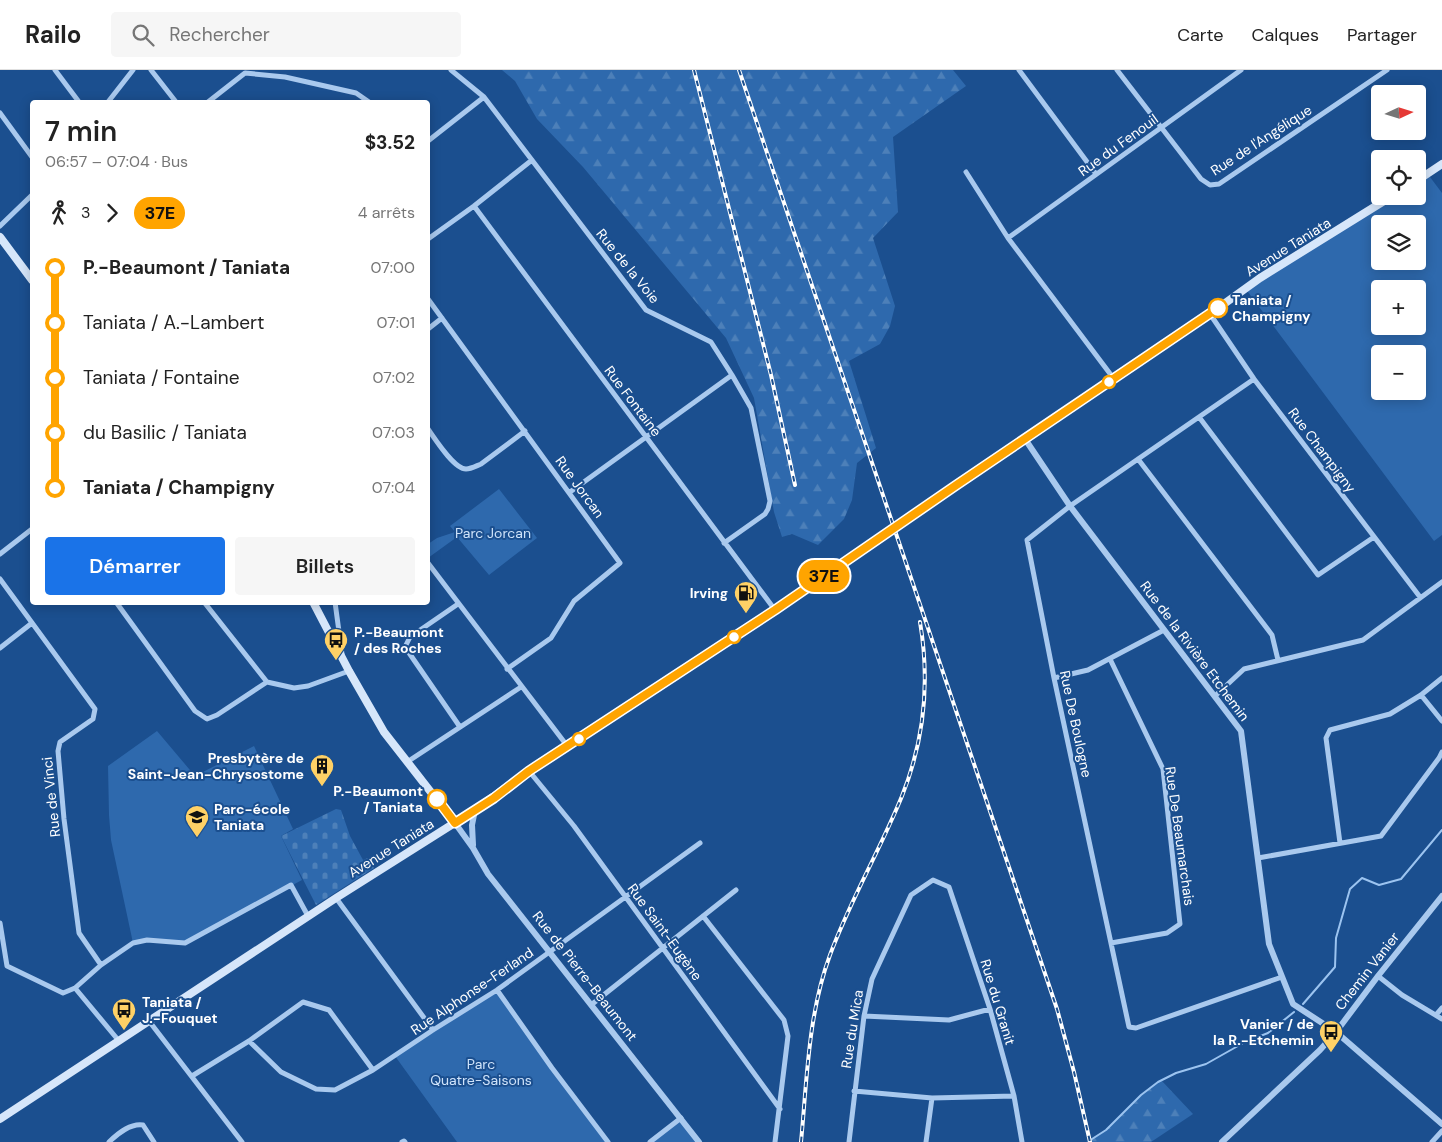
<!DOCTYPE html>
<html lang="fr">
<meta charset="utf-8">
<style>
body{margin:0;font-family:"DM Sans",sans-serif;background:#f6f6f6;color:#222;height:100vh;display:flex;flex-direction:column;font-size:19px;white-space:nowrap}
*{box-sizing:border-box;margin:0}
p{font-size:16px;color:#767676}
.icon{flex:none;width:28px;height:28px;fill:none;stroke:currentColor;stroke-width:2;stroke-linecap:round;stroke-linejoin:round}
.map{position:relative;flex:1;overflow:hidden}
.sheet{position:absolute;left:30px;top:30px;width:400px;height:505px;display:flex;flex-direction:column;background:#fff;border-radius:5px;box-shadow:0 2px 12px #0003}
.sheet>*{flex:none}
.badge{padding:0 10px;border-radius:16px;font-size:18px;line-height:32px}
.needle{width:32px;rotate:86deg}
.buttons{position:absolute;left:1371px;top:15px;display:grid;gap:10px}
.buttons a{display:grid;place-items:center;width:55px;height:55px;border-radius:5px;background:#fff;box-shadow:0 2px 12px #0003;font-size:25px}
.map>.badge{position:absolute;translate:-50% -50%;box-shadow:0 0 0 2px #fff}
.legs{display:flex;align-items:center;gap:8px;height:55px;padding:0 15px;font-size:16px}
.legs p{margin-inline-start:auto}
.summary{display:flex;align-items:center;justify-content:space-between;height:85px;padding:0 15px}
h1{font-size:28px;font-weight:600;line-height:38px}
.cta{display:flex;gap:10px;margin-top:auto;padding:10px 15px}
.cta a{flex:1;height:58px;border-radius:5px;background:#1a73e8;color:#fff;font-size:20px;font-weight:600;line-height:58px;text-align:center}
.cta a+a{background:#f6f6f6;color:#222}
ul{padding:0 15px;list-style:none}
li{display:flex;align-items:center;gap:18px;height:55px;font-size:19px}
li i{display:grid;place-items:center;width:8px;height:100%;margin:0 6px;background:currentColor}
li i::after{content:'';width:12px;height:12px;margin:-6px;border:4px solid;border-radius:50%;background:#fff}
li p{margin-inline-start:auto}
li:first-child i{background:linear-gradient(#0000 50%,currentColor 0)}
li:last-child i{background:linear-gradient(currentColor 50%,#0000 0)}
header{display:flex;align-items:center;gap:30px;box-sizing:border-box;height:70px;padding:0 25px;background:#fff;border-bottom:1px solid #e0e0e0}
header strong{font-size:24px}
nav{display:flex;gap:28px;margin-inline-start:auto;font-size:18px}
.search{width:350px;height:45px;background:#f6f6f6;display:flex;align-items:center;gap:12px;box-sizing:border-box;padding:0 18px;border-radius:5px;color:#767676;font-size:19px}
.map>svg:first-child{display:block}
.forest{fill:url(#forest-firs)}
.cemetery{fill:url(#cemetery-stones)}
.park{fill:#2e69ad;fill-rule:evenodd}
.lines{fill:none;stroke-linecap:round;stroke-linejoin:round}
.stream{stroke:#9cc4f0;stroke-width:2}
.minor{stroke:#a9c9ee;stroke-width:5}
.tertiary{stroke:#a9c9ee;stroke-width:6}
.secondary{stroke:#d6e6fa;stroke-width:8}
.rail-casing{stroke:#fff;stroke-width:4}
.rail{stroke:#1b4f8f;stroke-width:2;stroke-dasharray:5.5;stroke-linecap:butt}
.line-1-casing{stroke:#fff;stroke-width:11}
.line-1{stroke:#ffa400;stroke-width:8}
.stop-1-dot{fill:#fff;stroke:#ffa400;stroke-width:2.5}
.labels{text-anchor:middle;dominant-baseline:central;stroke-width:4;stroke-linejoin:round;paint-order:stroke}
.street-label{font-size:14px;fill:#fff;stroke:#1b4f8f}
.stop-label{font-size:14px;font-weight:bold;fill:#fff;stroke:#1b4f8f;text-anchor:start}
.park-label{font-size:14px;fill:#cfe3fa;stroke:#1b4f8f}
.poi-label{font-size:14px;font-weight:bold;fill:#fff;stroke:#1b4f8f;text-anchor:end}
</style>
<header>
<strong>Railo</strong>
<div class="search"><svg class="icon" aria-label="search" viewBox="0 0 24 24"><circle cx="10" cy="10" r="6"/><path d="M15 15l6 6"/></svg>Rechercher</div>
<nav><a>Carte</a><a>Calques</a><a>Partager</a></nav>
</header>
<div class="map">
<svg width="1442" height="1072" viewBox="0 0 1442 1072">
<defs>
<pattern id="forest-firs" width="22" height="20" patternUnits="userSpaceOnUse" patternTransform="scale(1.25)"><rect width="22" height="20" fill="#2e69ad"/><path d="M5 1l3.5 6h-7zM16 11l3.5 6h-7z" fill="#4d80b9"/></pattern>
<pattern id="cemetery-stones" width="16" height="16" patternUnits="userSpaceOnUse" patternTransform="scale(1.25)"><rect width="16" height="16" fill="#2e69ad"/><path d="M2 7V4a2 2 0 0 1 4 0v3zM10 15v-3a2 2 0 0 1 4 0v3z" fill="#4d80b9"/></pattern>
</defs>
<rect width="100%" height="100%" fill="#1b4f8f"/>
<!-- forest -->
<path class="forest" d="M502,0h451l13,16 -73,51 5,75 -25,26 22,68 -5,20 -10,18 -31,17 27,87 -19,15 -5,37 -8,19 -26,26 -26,-11 -10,3 -8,-25 -20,-114 -28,-60 -143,-171 -46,-48 -22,-38z
M1161,1010l32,34 -42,28h-65l20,-12 35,-35z"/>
<!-- cemetery -->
<path class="cemetery" d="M336,739l5,1 9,26 13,24 5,-2 6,10 -58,37 -35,-69z"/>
<!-- park -->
<path class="park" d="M1427,103l15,20v342l-8,6 -189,-253 146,-92h27v-16zM1380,154h38v37h-38zM1380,219h38v37h-38zM1380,284h38v37h-38z
M499,419l38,49 -48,37 -32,-38 -29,21v-14l9,-6 18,-6 -5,-6z
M157,661l38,45 59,-30 39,83 -12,7 21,44 -117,63 -38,-3 -14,3 -22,-103 -2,-25 -1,-49z
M497,920l111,152h-151l-62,-86z
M681,1048l18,24h-49z"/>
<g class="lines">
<!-- stream -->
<path class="stream" d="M1303,934l32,-37 1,-29 14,-49 12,-11 17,7 22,-6 41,-49
M1092,1069l14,-9 35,-35 17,-13 18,-9 30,-9 39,-22 23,-9 26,-21"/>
<!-- minor -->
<path class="minor" d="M55,0l24,32
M151,0l25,32
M451,0l33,27 162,213 65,32 21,33 19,33 19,93 -2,8 -3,5 -41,29
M1019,0l77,104
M1117,0l84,109 9,6 9,-1 168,-114
M108,32l25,-32
M208,32l37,-29 40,4 71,16 13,9
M0,43l32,44
M428,71l56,-44
M966,102l42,66 106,141
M474,136l301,404
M0,156l32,-31
M1008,168l233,-168
M428,169l46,-33 58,-46
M428,229l192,264 -46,38 -23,37 -44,31
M1210,244l44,65 166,218
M428,259l14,-11
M1254,309l-184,127 -43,34 27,138 75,349 7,1 146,-51
M1199,347l119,158 56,-38
M428,359c7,10 26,40 38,40 5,0 10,-3 15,-5l44,-33
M1138,389l134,176 6,25
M570,422l162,-117
M0,484l32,-25
M428,493l140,184
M0,509l95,130 -2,10 -33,23 -2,9 6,68 15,114 22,32
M116,532l79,109 12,8 10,-4 50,-33
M204,532l63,80 27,6 14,-2 41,-15
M335,532l7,52
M458,534l-48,33 -5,10 55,80
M0,578l32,-25
M1110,589l53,110 17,155 -13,9 -56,10
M1054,608l34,-8 76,-40
M1421,625l21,26
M1215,626l29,-27 119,-29 79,-58
M407,692l114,-75
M529,701l45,55 206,283
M1340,773l-14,-105 4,-8 60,-16 31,-19 21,-17
M1258,788l123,-22 58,-78 3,-6
M336,828l97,132
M703,846l81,104 4,16 -13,106
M0,853l7,43 56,27 12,-5 44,53
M1378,906l24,19 40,24
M75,918l26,-23 32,-22 14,-3 38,3 106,-58 17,31
M497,920l55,78 56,74
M591,935l145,-115
M1436,945l6,-7
M864,946l85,4 41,-11
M149,951l93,121
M249,971l32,31 35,17 19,1 38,-20 60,-40 64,-40 203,-147
M192,1006l57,-35 54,-39 26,8 44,60
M854,1021l78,7 82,-2
M109,1072c8,-8 22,-19 34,-17l11,17
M402,1072l2,-1 1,1
M650,1072l31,-24
M849,1072l15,-126 8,-37 39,-84 22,-15 16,7 41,122 24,87 8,46
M926,1072l6,-44
M1432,1072l10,-11"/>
<!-- tertiary -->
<path class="tertiary" d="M1025,369l45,67 171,225 28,213 24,60 43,28 106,92
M455,753l18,25 15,26 211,268
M473,775l-1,-20 3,-15
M1222,1072l98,-92 16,-18 42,-56 64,-80"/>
<!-- secondary -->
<path class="secondary" d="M1418,110l24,-16
M0,167l32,43
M313,532l36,69 35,61 71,91
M0,1049l336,-221 139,-88 54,-39 246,-161 180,-124 255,-172 50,-36 132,-82"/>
<!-- rail casing -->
<g class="rail-casing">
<path id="rail" d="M694,0l77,305 24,110
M739,0l318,939 17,63 16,70
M801,1072c6,-62 7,-128 29,-187 20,-54 50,-105 72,-159 22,-55 28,-115 18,-174"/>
</g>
<!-- rail -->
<use href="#rail" class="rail"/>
</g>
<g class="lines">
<!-- line-1 casing -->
<g class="line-1-casing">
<path id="line-1" d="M437,729l18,24 39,-25 35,-27 246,-161 180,-124 263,-178"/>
</g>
<!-- line-1 -->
<use href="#line-1" class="line-1"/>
</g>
<!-- icons -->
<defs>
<g id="fuel-pin" transform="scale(1.25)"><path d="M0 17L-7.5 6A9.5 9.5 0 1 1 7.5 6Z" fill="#ffd166" stroke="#1b4f8f"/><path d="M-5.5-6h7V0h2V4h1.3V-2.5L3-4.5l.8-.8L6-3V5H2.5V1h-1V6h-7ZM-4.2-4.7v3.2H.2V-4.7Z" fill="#111"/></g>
<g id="bus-pin" transform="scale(1.25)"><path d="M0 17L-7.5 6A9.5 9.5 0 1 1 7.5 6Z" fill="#ffd166" stroke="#1b4f8f"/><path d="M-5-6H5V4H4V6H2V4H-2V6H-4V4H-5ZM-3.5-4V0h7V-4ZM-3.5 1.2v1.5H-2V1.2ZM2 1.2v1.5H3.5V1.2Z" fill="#111"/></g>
<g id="building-pin" transform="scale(1.25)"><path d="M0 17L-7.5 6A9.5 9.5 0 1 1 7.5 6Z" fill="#ffd166" stroke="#1b4f8f"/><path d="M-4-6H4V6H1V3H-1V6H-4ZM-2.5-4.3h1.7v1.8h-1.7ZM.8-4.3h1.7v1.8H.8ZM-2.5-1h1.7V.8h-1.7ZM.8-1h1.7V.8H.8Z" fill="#111"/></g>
<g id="school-pin" transform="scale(1.25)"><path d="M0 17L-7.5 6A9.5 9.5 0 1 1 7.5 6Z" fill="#ffd166" stroke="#1b4f8f"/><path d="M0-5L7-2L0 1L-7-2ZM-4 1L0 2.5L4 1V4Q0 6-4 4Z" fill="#111"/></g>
</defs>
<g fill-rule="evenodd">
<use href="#fuel-pin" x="746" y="523"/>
<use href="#bus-pin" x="336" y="570"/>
<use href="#building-pin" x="322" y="696"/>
<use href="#school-pin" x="197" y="747"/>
<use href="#bus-pin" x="124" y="940"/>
<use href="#bus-pin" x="1331" y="962"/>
</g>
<!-- markers -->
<g class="stop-1-dot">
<circle cx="1218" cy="238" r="9"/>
<circle cx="1109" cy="312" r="6"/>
<circle cx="734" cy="567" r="6"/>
<circle cx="579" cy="669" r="6"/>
<circle cx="437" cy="729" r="9"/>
</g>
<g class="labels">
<!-- street labels -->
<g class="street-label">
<text transform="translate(1261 70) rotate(-33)">Rue de l'Angélique</text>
<text transform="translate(1118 75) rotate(-36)">Rue du Fenouil</text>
<text transform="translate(1288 177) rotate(-32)">Avenue Taniata</text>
<text transform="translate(628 196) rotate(51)">Rue de la Voie</text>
<text transform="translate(633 331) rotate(53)">Rue Fontaine</text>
<text transform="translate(1322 380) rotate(53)">Rue Champigny</text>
<text transform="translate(580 417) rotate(54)">Rue Jorcan</text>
<text transform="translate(1195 581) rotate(53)">Rue de la Rivière Etchemin</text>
<text transform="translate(1076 654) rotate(78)">Rue De Boulogne</text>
<text transform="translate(51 727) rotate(-96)">Rue de Vinci</text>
<text transform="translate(1180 766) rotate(82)">Rue De Beaumarchais</text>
<text transform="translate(391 778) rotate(-32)">Avenue Taniata</text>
<text transform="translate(665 862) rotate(54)">Rue Saint-Eugène</text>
<text transform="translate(1367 901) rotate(-52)">Chemin Vanier</text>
<text transform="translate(585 906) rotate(52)">Rue de Pierre-Beaumont</text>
<text transform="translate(472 921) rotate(-34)">Rue Alphonse-Ferland</text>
<text transform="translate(998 932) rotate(73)">Rue du Granit</text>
<text transform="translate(852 959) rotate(-81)">Rue du Mica</text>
</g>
<!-- stop labels -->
<g class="stop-label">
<text x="1232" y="230">Taniata /<tspan x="1232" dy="16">Champigny</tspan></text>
<text x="423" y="721" text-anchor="end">P.-Beaumont<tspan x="423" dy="16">/ Taniata</tspan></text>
</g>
<!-- park labels -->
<g class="park-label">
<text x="493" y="463">Parc Jorcan</text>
<text x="481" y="994">Parc<tspan x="481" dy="16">Quatre-Saisons</tspan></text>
</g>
<!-- poi labels -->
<g class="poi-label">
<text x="728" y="523">Irving</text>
<text x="354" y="562" text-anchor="start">P.-Beaumont<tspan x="354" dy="16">/ des Roches</tspan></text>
<text x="304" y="688">Presbytère de<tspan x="304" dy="16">Saint-Jean-Chrysostome</tspan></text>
<text x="214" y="739" text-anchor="start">Parc-école<tspan x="214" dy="16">Taniata</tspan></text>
<text x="142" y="932" text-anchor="start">Taniata /<tspan x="142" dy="16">J.-Fouquet</tspan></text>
<text x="1314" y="954">Vanier / de<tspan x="1314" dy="16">la R.-Etchemin</tspan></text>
</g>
</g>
</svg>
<div class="buttons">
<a><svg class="needle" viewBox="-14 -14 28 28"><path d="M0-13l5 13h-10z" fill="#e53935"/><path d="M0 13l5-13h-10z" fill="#767676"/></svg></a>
<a><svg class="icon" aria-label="locate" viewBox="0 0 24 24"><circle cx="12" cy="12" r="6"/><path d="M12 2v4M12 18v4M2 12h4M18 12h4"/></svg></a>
<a><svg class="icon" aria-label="layers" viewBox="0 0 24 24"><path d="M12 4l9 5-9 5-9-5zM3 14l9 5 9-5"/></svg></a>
<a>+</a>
<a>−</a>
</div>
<b class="badge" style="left:824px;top:506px;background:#ffa400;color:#111">37E</b>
<section class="sheet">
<div class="summary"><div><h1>7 min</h1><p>06:57 – 07:04 · Bus</p></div><b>$3.52</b></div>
<div class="legs"><svg class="icon" aria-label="walk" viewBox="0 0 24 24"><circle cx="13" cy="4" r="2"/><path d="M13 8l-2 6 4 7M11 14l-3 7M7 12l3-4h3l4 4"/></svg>3<svg class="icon" aria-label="forward" viewBox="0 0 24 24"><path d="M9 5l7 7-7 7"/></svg><b class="badge" style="background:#ffa400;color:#111">37E</b><p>4 arrêts</p></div>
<ul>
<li><i style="color:#ffa400"></i><b>P.-Beaumont / Taniata</b><p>07:00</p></li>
<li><i style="color:#ffa400"></i><span>Taniata / A.-Lambert</span><p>07:01</p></li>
<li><i style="color:#ffa400"></i><span>Taniata / Fontaine</span><p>07:02</p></li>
<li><i style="color:#ffa400"></i><span>du Basilic / Taniata</span><p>07:03</p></li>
<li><i style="color:#ffa400"></i><b>Taniata / Champigny</b><p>07:04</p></li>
</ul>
<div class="cta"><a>Démarrer</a><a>Billets</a></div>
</section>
</div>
